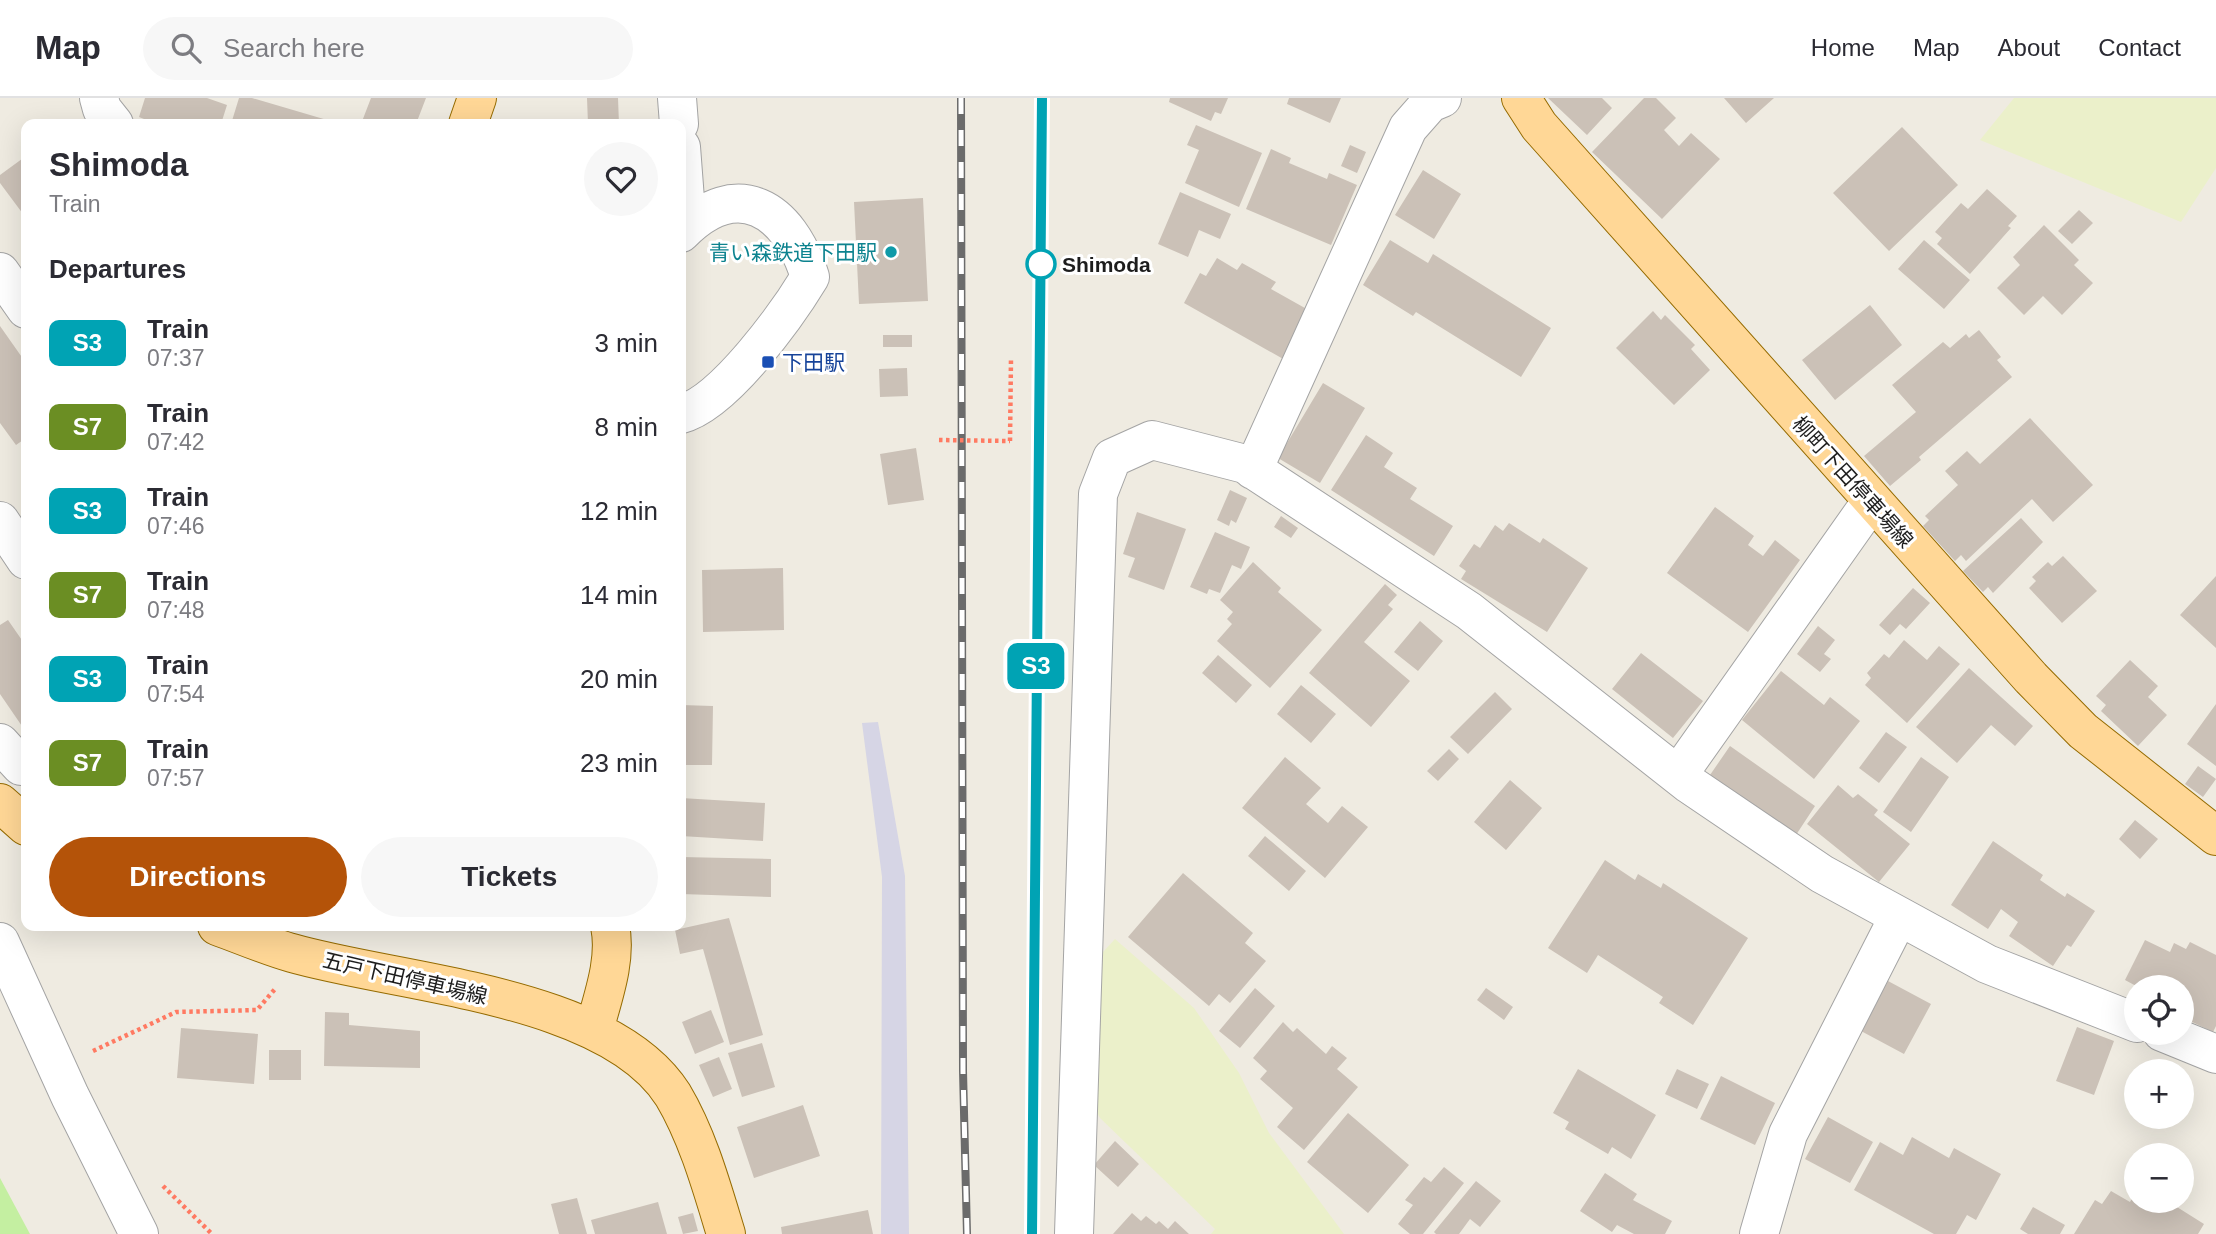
<!DOCTYPE html>
<meta charset="utf-8">
<style>
body{margin:0;font-family:Arial,"Noto Sans JP",sans-serif;background:#f7f7f7;color:#2b2b33;height:100vh;display:flex;flex-direction:column;font-size:26px;white-space:nowrap}
*{box-sizing:border-box;margin:0}
p{font-size:23px;color:#7c7c81}
.icon{flex:none;width:38px;height:38px;fill:none;stroke:currentColor;stroke-width:2;stroke-linecap:round;stroke-linejoin:round}
.map{position:relative;flex:1;overflow:hidden}
.details{position:absolute;left:21px;top:21px;width:665px;height:812px;display:flex;flex-direction:column;background:#fff;border-radius:14px;box-shadow:0 7px 28px #0002}
.details>*{flex:none}
.badge{padding:0 14px;border-radius:10px;font-size:24px;line-height:46px}
.tools{position:absolute;left:2124px;top:877px;display:grid;gap:14px}
.tools a{display:grid;place-items:center;width:70px;height:70px;border-radius:50%;background:#fff;box-shadow:0 7px 28px #0002;font-size:35px}
.map>.badge{position:absolute;translate:-50% -50%;box-shadow:0 0 0 4px #fff}
h2{padding:0 28px;font-size:26px;line-height:63px}
.round{display:grid;place-items:center;flex:none;width:74px;height:74px;border-radius:37px;background:#f7f7f7}
.head{display:flex;align-items:center;justify-content:space-between;height:119px;padding:0 28px}
h1{font-size:33px;font-weight:700;line-height:52px}
.cta{display:flex;gap:14px;margin-top:auto;padding:14px 28px}
.cta a{flex:1;height:80px;border-radius:42px;background:#b45309;color:#fff;font-size:28px;font-weight:700;line-height:80px;text-align:center}
.cta a+a{background:#f7f7f7;color:#2b2b33}
ul{padding:0;list-style:none}
li{display:flex;align-items:center;gap:21px;height:84px;padding:0 28px}
li div{flex:1}
li b{display:block;font-size:26px}
li em{font-style:normal}
li .badge{min-width:77px;font-weight:700;text-align:center}
header{display:flex;align-items:center;gap:42px;box-sizing:border-box;height:98px;padding:0 35px;background:#fff;border-bottom:2px solid #e1e1e2}
header strong{font-size:33px}
nav{display:flex;gap:38px;margin-inline-start:auto;font-size:24px}
.search{width:490px;height:63px;background:#f7f7f7;display:flex;align-items:center;gap:18px;box-sizing:border-box;padding:0 24px;border-radius:38px;color:#7c7c81;font-size:26px}
.map>svg:first-child{display:block}
.farmland{fill:#ebf0ca}
.grass{fill:#c4efa1}
.plaza{fill:#d6d5e5}
.building{fill:#cbc1b7}
.lines{fill:none;stroke-linecap:round;stroke-linejoin:round}
.minor-casing{stroke:#a4a4a4;stroke-width:40}
.major-casing{stroke:#956b00;stroke-width:40}
.path{stroke:#ff7a62;stroke-width:4.5;stroke-dasharray:3.5 3.5;stroke-linecap:butt}
.minor{stroke:#fff;stroke-width:38}
.major{stroke:#ffd796;stroke-width:38}
.rail-casing{stroke:#6b6b6b;stroke-width:8}
.rail{stroke:#fff;stroke-width:5;stroke-dasharray:16;stroke-linecap:butt}
.path-bridge{stroke:#ff7a62;stroke-width:4.5;stroke-dasharray:3.5 3.5;stroke-linecap:butt}
.line-casing{stroke:#fff;stroke-width:16}
.line{stroke:#00a3b4;stroke-width:10}
.culture-dot{fill:#0f9aa8;stroke:#fff;stroke-width:2.5}
.stop-dot{fill:#fff;stroke:#00a3b4;stroke-width:3.5}
.transit-dot{fill:#1a4fb4;stroke:#fff;stroke-width:2.5}
.labels{text-anchor:middle;dominant-baseline:central;stroke-width:6;stroke-linejoin:round;paint-order:stroke}
.culture-label{font-size:21px;fill:#0d838f;stroke:#fff;text-anchor:end}
.stop-label{font-size:21px;font-weight:bold;fill:#1d1d1d;stroke:#fff;text-anchor:start}
.transit-label{font-size:21px;fill:#164399;stroke:#fff;text-anchor:start}
.street-label{font-size:21px;fill:#1d1d1d;stroke:#fff}
</style>
<header>
<strong>Map</strong>
<div class="search"><svg class="icon" aria-label="search" viewBox="0 0 24 24"><circle cx="10" cy="10" r="6"/><path d="M15 15l6 6"/></svg>Search here</div>
<nav><a>Home</a><a>Map</a><a>About</a><a>Contact</a></nav>
</header>
<div class="map">
<svg width="2216" height="1136" viewBox="0 0 2216 1136">
<rect width="100%" height="100%" fill="#efebe1"/>
<!-- farmland -->
<path class="farmland" d="M2014,0h202v70l-35,54 -201,-82z
M1115,841l79,69 45,65 30,60 75,101h-133l4,-5 -115,-111 -9,-17 12,-149z"/>
<!-- grass -->
<path class="grass" d="M0,1080l30,56h-30z"/>
<!-- plaza -->
<path class="plaza" d="M878,624l27,154 4,358h-28l1,-357 -20,-154z"/>
<!-- building -->
<path class="building" d="M145,0h62l20,7 -6,19h-79l2,-5 -5,-2z
M239,0h13l75,22 -1,4h-95z
M371,0h55l-10,26h-55z
M587,0h31l1,26h-31z
M1170,0h58l-7,16 -6,-2 -4,9 -42,-19z
M1289,0h52l-11,25 -43,-19z
M1548,0h54l10,10 -25,27z
M1644,0h12l20,20 -12,12 15,16 12,-13 29,26 -58,60 -70,-67z
M1724,0h50l-28,25z
M1196,27l66,28 -23,54 -54,-24 14,-33 -12,-5z
M1902,29l56,58 -69,66 -56,-58z
M1350,47l16,7 -9,21 -16,-7z
M1271,51l20,9 -2,5 38,16 2,-6 28,12 -26,60 -85,-36z
M26,58v62l-26,-35v-8z
M1423,72l38,24 -27,45 -39,-24z
M1987,91l30,27 -9,10 3,2 -41,46 -33,-30 5,-6 -7,-6 26,-29 7,6z
M1180,94l51,22 -11,25 -21,-9 -11,27 -30,-13z
M923,100l5,103 -69,3 -5,-102z
M2079,112l14,13 -21,21 -14,-13z
M2044,127l35,35 -5,5 19,18 -31,32 -19,-19 -19,19 -27,-27 23,-23 -7,-8z
M1390,142l38,23 5,-9 118,74 -30,49 -105,-65 -3,4 -50,-31z
M1924,142l46,40 -26,29 -46,-40z
M1217,160l20,12 5,-7 34,19 -5,7 41,23 -27,48 -101,-57 16,-30 6,3z
M1870,207l32,40 -67,55 -33,-40z
M1653,213l8,9 4,-5 30,30 -4,4 19,21 -36,35 -58,-57z
M0,228l26,37v75l-10,7 -16,-22z
M1979,232l22,27 -4,3 15,17 -93,80 2,3 -31,26 -26,-30 52,-44 -24,-27 51,-43 7,6 16,-14 3,4z
M883,237h29v12h-29z
M907,270l1,28 -28,1 -1,-28z
M1323,285l42,25 -45,75 -42,-25z
M2030,320l63,67 -40,37 -21,-23 -66,62 -5,-6 -6,6 -32,-35 6,-6 -4,-4 33,-31 -13,-14 22,-20 13,13z
M1366,337l27,18 -9,14 33,21 -7,11 43,27 -19,30 -103,-66z
M916,350l8,52 -36,5 -8,-51z
M1230,392l17,8 -11,25 -5,-3 -2,6 -12,-6z
M1715,409l39,29 -6,9 15,11 12,-16 25,20 -52,72 -81,-59z
M1137,414l49,17 -22,61 -36,-13 7,-19 -12,-4z
M1281,418l17,12 -7,10 -17,-11z
M2021,420l22,24 -50,51 -5,-6 -5,5 -20,-21z
M1509,425l31,20 3,-5 45,30 -41,64 -86,-53 5,-8 -7,-5 15,-22 6,4 15,-23 8,6z
M1215,434l35,15 -9,22 -9,-4 -12,28 -11,-4 -2,5 -17,-7z
M2063,458l34,35 -35,32 -33,-35 7,-7 -4,-4 16,-15 4,4z
M1253,464l28,26 -3,4 44,38 -52,58 -53,-47 15,-17 -5,-5 6,-7 -13,-12z
M783,470l1,62 -81,2 -1,-62z
M2216,478v72l-36,-33z
M1385,486l12,11 -9,10 5,4 -29,33 46,39 -39,46 -62,-54z
M1913,490l17,15 -24,26 -6,-5 -10,11 -11,-10z
M8,522l18,26v86l-26,-38v-69z
M1420,523l23,20 -25,30 -24,-19z
M1818,528l17,14 -11,14 7,5 -11,13 -23,-18z
M1904,542l23,20 12,-14 21,18 -53,59 -42,-38 6,-7 -4,-5 17,-19 5,4z
M1641,555l62,48 -30,37 -61,-49z
M1218,557l34,30 -16,18 -34,-30z
M2130,562l28,26 -10,11 19,18 -29,31 -37,-35 5,-6 -10,-9z
M1969,570l64,58 -18,20 -24,-21 -34,38 -41,-36z
M1781,573l43,34 6,-8 30,24 -46,58 -72,-59z
M1301,587l35,29 -25,29 -34,-29z
M1495,594l17,17 -44,45 -18,-17z
M2216,606v62l-29,-22z
M681,607l32,1 -1,59h-31z
M1886,634l21,15 -28,36 -20,-15z
M1730,648l85,60 -19,29 -86,-60z
M1449,651l10,10 -21,22 -11,-10z
M1285,659l36,31 -15,16 22,19 14,-17 26,21 -43,51 -83,-70z
M1921,659l28,20 -38,55 -28,-20z
M2198,668l18,13 -13,18 -18,-13z
M1510,682l32,28 -36,42 -32,-28z
M1838,687l15,13 5,-4 20,16 -4,5 36,29 -31,38 -72,-58z
M681,700l84,5 -2,38 -82,-5z
M2135,722l23,19 -18,20 -21,-20z
M1265,738l41,35 -17,20 -41,-35z
M1993,743l50,34 -3,5 25,17 2,-4 28,18 -24,36 -4,-2 -14,21 -44,-30 9,-14 -17,-13 -13,20 -37,-24z
M681,759l90,2v38l-90,-3z
M1605,762l30,20 3,-6 23,14 2,-5 85,55 -55,87 -34,-22 4,-6 -65,-42 -11,18 -39,-25z
M1183,775l70,60 -8,10 21,18 -36,42 -11,-9 -10,12 -81,-69z
M729,820l34,117 -33,10 -27,-96 -23,5 -5,-24z
M2145,842l25,12 4,-9 12,6 4,-7 26,13v71l-3,6 -31,-15v-30h-44l-13,-7z
M1888,883l43,23 -27,50 -43,-23z
M1255,890l20,18 -35,42 -21,-17z
M1486,890l27,19 -9,13 -27,-20z
M711,912l13,32 -29,12 -13,-32z
M325,914l24,1v12l71,6v37l-96,-2z
M1283,924l10,10 4,-4 29,26 6,-8 15,12 -10,11 21,18 -54,63 -27,-23 16,-19 -33,-29 7,-8 -14,-13z
M2077,929l37,14 -20,54 -38,-14z
M181,930l77,6 -4,50 -77,-6z
M762,945l13,44 -33,10 -14,-44z
M269,952h32v30h-32z
M719,959l13,32 -19,8 -14,-32z
M1578,971l78,46 -25,44 -19,-12 -4,7 -43,-25 4,-7 -16,-9z
M1677,971l32,15 -12,25 -32,-15z
M1721,978l54,27 -20,42 -55,-26z
M803,1007l17,51 -66,22 -17,-51z
M1348,1015l61,52 -41,48 -61,-51z
M1828,1019l45,25 -23,41 -45,-24z
M1912,1039l37,21 5,-10 47,26 -25,46 -9,-5 -11,19h-22l-80,-44 26,-48 23,13z
M1115,1043l24,23 -21,23 -24,-22z
M1444,1069l20,16 -41,51h-13l-12,-10 15,-19 -8,-5 19,-23 7,5z
M1605,1075l32,21 -4,6 39,21 -7,13h-31l-17,-9 -5,7 -32,-21z
M1476,1083l25,20 -21,26 -10,-8 -11,15h-23l-2,-2z
M2137,1092v10h14l14,9 4,-7 35,22 -6,10h-124l21,-34 7,4 9,-13 19,11z
M577,1100l10,36h-28l-8,-30z
M658,1104l9,32h-72l-4,-14z
M2033,1109l32,18 -5,9h-32l-8,-5z
M868,1112l5,24h-91l-1,-7z
M693,1115l5,18 -15,3 -5,-17z
M1132,1115l9,8 5,-5 10,8 3,-3 9,8 7,-8 14,13h-76z"/>
<g class="lines">
<!-- minor casing -->
<g class="minor-casing">
<path id="minor" d="M99,0l3,11 12,15
M677,0l2,26
M681,49l6,79
M681,135c56,-57 108,-25 129,44 -23,38 -86,126 -129,137
M0,174l26,37
M1253,372l155,-342 22,-25 12,-5
M0,423l26,39
M0,645l21,23h5
M1678,677l193,-273
M0,844l70,154 69,138
M2162,934l54,22
M1074,1136l24,-740 14,-36 40,-18 93,24 224,147 220,173 133,90 165,90 150,59
M1759,1136l29,-100 111,-218"/>
</g>
<!-- major casing -->
<g class="major-casing">
<path id="major" d="M1521,0l18,28 492,552 52,53 133,105
M468,26l9,-26
M0,705l26,23
M217,828c25,9 50,20 75,27 108,31 317,41 381,142 25,42 39,93 53,139
M594,932c9,-33 23,-71 16,-104"/>
</g>
<!-- path -->
<path class="path" d="M1010,343l1,-83
M93,953l83,-39 81,-2 18,-21
M163,1088l49,48"/>
<!-- minor -->
<use href="#minor" class="minor"/>
<!-- major -->
<use href="#major" class="major"/>
<!-- rail casing -->
<g class="rail-casing">
<path id="rail" d="M961,0l2,973 4,163
M1032,1136l10,-1136"/>
</g>
<!-- rail -->
<use href="#rail" class="rail"/>
<!-- path-bridge -->
<path class="path-bridge" d="M939,342l71,1"/>
</g>
<g class="lines">
<!-- line casing -->
<g class="line-casing">
<path id="line" d="M1032,1136l10,-1136"/>
</g>
<!-- line -->
<use href="#line" class="line"/>
</g>
<!-- markers -->
<circle class="culture-dot" cx="891" cy="154" r="7"/>
<circle class="stop-dot" cx="1041" cy="166" r="14"/>
<rect class="transit-dot" x="761" y="257" width="14" height="14" rx="3.5"/>
<g class="labels">
<!-- culture labels -->
<g class="culture-label">
<text x="877" y="154">青い森鉄道下田駅</text>
</g>
<!-- stop labels -->
<g class="stop-label">
<text x="1062" y="166">Shimoda</text>
</g>
<!-- transit labels -->
<g class="transit-label">
<text x="782" y="264">下田駅</text>
</g>
<!-- street labels -->
<g class="street-label">
<text transform="translate(1853 384) rotate(48)">柳町下田停車場線</text>
<text transform="translate(405 880) rotate(13)">五戸下田停車場線</text>
</g>
</g>
</svg>
<div class="tools">
<a><svg class="icon" aria-label="locate" viewBox="0 0 24 24"><circle cx="12" cy="12" r="6"/><path d="M12 2v4M12 18v4M2 12h4M18 12h4"/></svg></a>
<a>+</a>
<a>−</a>
</div>
<b class="badge" style="left:1036px;top:568px;background:#00a3b4;color:#fff">S3</b>
<section class="details">
<div class="head"><div><h1>Shimoda</h1><p>Train</p></div><a class="round"><svg class="icon" aria-label="heart" viewBox="0 0 24 24"><path d="M12 20l-8-8c-3-5 5-10 8-4 3-6 11-1 8 4z"/></svg></a></div>
<h2>Departures</h2>
<ul>
<li><span class="badge" style="background:#00a3b4;color:#fff">S3</span><div><b>Train</b><p>07:37</p></div><em>3 min</em></li>
<li><span class="badge" style="background:#6b8e23;color:#fff">S7</span><div><b>Train</b><p>07:42</p></div><em>8 min</em></li>
<li><span class="badge" style="background:#00a3b4;color:#fff">S3</span><div><b>Train</b><p>07:46</p></div><em>12 min</em></li>
<li><span class="badge" style="background:#6b8e23;color:#fff">S7</span><div><b>Train</b><p>07:48</p></div><em>14 min</em></li>
<li><span class="badge" style="background:#00a3b4;color:#fff">S3</span><div><b>Train</b><p>07:54</p></div><em>20 min</em></li>
<li><span class="badge" style="background:#6b8e23;color:#fff">S7</span><div><b>Train</b><p>07:57</p></div><em>23 min</em></li>
</ul>
<div class="cta"><a>Directions</a><a>Tickets</a></div>
</section>
</div>
